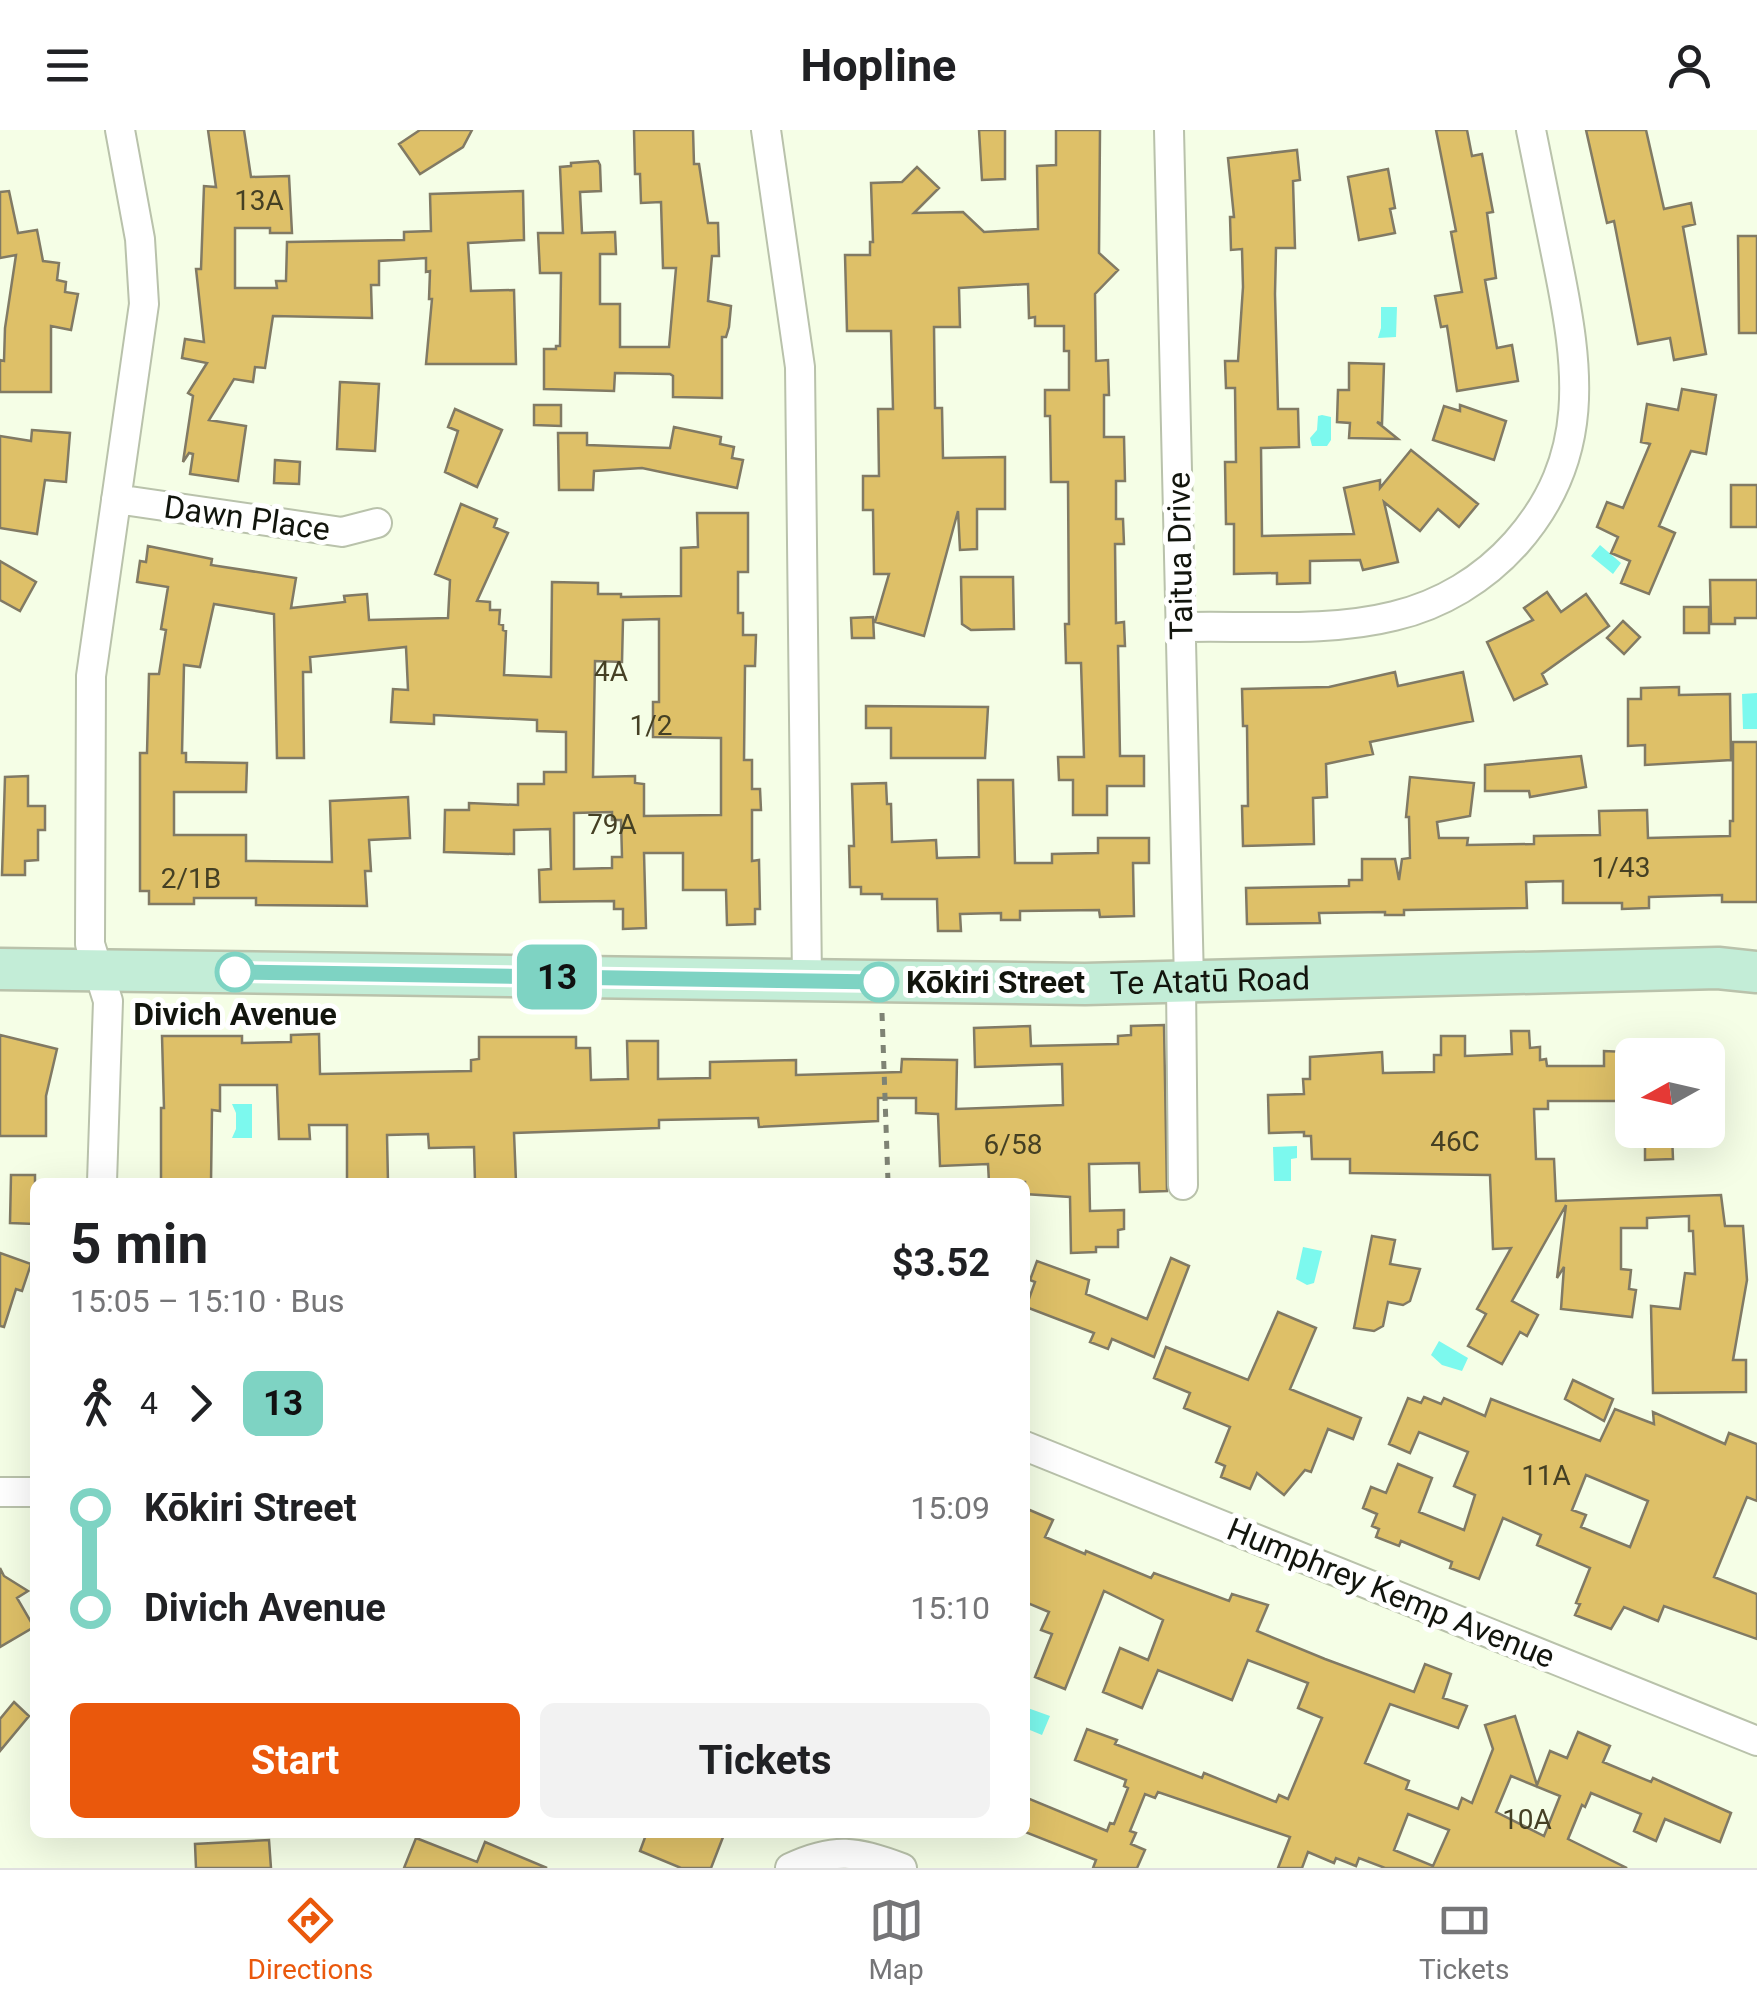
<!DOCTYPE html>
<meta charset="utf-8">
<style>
body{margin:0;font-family:Roboto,sans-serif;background:#f2f2f2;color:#202124;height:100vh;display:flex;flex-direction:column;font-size:38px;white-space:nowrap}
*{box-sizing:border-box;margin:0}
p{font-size:32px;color:#757577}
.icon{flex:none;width:55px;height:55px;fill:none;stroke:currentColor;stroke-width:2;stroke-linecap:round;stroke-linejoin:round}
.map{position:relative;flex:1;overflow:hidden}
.drawer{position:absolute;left:30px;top:1048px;width:1000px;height:660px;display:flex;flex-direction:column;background:#fff;border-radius:15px;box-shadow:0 10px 40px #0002}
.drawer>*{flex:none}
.badge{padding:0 20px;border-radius:15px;font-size:35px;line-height:65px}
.needle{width:65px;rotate:262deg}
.controls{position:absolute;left:1615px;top:908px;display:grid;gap:20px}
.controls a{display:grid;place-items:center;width:110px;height:110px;border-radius:15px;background:#fff;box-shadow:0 10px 40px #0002;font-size:50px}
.map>.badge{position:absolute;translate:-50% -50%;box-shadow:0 0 0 5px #fff}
.legs{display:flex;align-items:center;gap:15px;height:110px;padding:0 40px;font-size:32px}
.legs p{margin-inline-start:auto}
.overview{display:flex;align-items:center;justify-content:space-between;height:170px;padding:0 40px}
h1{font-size:55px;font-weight:700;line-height:75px}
.action{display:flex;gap:20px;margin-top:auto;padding:20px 40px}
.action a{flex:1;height:115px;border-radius:15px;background:#ea580c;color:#fff;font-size:40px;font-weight:700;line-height:115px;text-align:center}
.action a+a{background:#f2f2f2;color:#202124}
ul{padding:0 40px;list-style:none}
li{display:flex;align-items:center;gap:35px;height:100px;font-size:38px}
li i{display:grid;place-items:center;width:15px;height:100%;margin:0 12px;background:currentColor}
li i::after{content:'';width:25px;height:25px;margin:-12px;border:8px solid;border-radius:50%;background:#fff}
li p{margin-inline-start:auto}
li:first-child i{background:linear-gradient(#0000 50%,currentColor 0)}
li:last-child i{background:linear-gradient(currentColor 50%,#0000 0)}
header{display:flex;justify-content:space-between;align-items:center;height:130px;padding:0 40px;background:#fff;font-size:45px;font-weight:700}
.dock{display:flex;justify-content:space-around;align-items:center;height:140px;border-top:2px solid #e0e0e0;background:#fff;font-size:28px;color:#757577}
.dock a{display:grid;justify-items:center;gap:5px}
.dock .on{color:#ea580c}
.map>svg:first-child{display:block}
.water{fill:#7cf9ee}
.building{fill:#dec068;stroke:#817a64;stroke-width:2.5;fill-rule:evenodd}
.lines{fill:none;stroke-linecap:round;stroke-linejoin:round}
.minor-casing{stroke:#b9c2ab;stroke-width:32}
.secondary-casing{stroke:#b9c2ab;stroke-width:45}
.path{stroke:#7e8374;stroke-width:5;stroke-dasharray:8 8;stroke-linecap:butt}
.minor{stroke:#fff;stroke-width:28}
.secondary{stroke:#c3edd7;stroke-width:40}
.line-1-casing{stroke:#fff;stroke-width:22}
.line-1{stroke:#7ed3c3;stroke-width:15}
.stop-1-dot{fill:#fff;stroke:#7ed3c3;stroke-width:5}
.labels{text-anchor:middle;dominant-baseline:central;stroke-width:10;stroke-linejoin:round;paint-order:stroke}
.number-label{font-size:28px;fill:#454024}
.street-label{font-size:32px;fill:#12150d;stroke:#fff}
.stop-label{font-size:32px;font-weight:bold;fill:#12150d;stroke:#fff;text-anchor:start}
</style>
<header><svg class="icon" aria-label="menu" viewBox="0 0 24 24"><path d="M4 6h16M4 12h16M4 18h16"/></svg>Hopline<svg class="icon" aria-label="person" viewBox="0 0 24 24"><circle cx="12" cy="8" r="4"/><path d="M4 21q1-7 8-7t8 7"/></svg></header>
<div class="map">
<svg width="1757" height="1738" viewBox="0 0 1757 1738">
<rect width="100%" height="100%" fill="#f5fee6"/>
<!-- water -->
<path class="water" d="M1381,177h16l-1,30 -18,1 3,-10z
M1322,285l9,2v23l-4,6h-15l-2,-8 7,-8 1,-14z
M1600,415l21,18 -8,11 -22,-18z
M1757,563v36h-14l-1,-35z
M232,974h20v34h-20l4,-9v-16z
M1297,1016v12l-6,1v22h-17l-1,-34z
M1303,1117l19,4 -8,32 -7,2 -11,-6z
M1439,1211l29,17 -6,13 -20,-6 -11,-10z
M1025,1577l25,9 -8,19 -17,-7z"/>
<!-- building -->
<path class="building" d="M208,0h36l7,47 38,-1 3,57h-22v-5h-35v60h42l-1,-7h10l1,-39 117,-2v-8l27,-1 -1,-37 93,-3 1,49 -56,3 3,48 43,-1 2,74h-90l6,-65h-3l1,-28 -4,1v-14l-47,3v24h-8l1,33 -99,-2 -8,52 -10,-1 -2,15 -19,-3 -25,41 37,6 -8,55 -48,-7 3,-20 -4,-1 -6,9 10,-66 -5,-3 19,-30 -25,-5 3,-19 19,3 -8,-73h5l3,-83 12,1z
M420,0h52l-9,17 -43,27 -21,-30z
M634,0h59l1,34h5l9,59h10l1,33h-7l-4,45 23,5 -2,21 -3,10h-4v61l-49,-1v-21l-3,-2 -55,-1 -1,18 -70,-2v-40h12v-3h4l1,-73h-21l-2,-40h25l-3,-66 11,-1v-3l27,-2 2,4 1,26 -21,1 2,41 33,-1 1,22h-16v50h20v43h49l7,-79h-13l-2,-66 -20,1 -1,-29h-5z
M979,0h26v49l-23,1z
M1056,0h44l-1,123 19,17 -23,24 1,67 12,-1 1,35h-5v42h20l1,44h-9v38h7l1,25h-9l1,79 8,-1 1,24h-7l2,110h24v30h-37v29h-34v-35h-14l-1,-23h26l-3,-94h-15l-1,-39h4l-1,-142h-17l-1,-66h-5v-26h24v-39h-5v-25h-29v-9l-6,1 -1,-34 -69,4 1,39h-26l1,81h7l1,50 62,-1v52h-28v40l-17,1 -2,-39 -34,125 -49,-14 14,-48h-15l-1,-64h-10v-34h16l-1,-67h15l-2,-78h-44l-2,-76h25v-13h3l-2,-59 31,-1 15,-15 22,21 -25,25 49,-1 21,20 54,-3 -1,-63 19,-1z
M1436,0h31l5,26 10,-2 11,58 -6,1 9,65 -11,2 12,68 15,-3 6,36 -61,10 -10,-65 -6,1 -6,-31 27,-4 -11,-60 5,-1z
M1586,0h60l18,79 27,-6 4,21 -12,3 23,127 -32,6 -4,-22 -32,6 -24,-123 -7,2z
M1297,20l3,30 -7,1 2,67h-19l-1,46 3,115h20l1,38 -38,1 1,88 92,-2 -10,-46 36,-8v8l31,-38 67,54 -19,23 -21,-18 -18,22 -36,-29 14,60 -35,8 -3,-10 -50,1v22l-33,1v-11l-43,1v-50h-8l-1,-62h11l-1,-74h-9l-1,-27h13l5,-74 -1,-38 -11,1 -1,-33h4l-6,-59z
M1388,39l7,39 -5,1 5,24 -36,7 -11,-63z
M9,61l9,42 19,-3 6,31 16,2 -2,17 9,2 -1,10 13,2 -7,36 -20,-4v66h-51v-32l4,1 1,-33 11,-73 -16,3v-66z
M1738,106h19v97h-18z
M1349,233l35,1 -2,60 -5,-2 21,17 -49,-1 1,-15 -13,-1 1,-32h11z
M340,252l39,2 -4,67 -38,-2z
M1682,259l34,6 -10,59 -15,-3 -32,75 16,7 -26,61 -28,-11 9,-22 -19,-8 7,-16 -21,-10 10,-25 16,6 27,-64 -9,-2 6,-38 31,6z
M534,275h27v21l-27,-1z
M1460,275l46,16 -12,39 -61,-20 11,-34 16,5z
M455,279l47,21 -25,57 -32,-15 13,-41 -10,-4z
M674,297l47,10 -1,7 14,3 -2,11 11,2 -6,28 -95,-20 -48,3 -1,19h-34l-1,-57h29v12l83,3z
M32,300l38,3 -4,49 -21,-2 -8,54 -37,-6v-92l31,5z
M275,330l25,2 -1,22 -25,-1z
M1731,355h26v42h-26z
M461,374l36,15 -3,8 14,6 -31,68 13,1v8h10l-1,14 4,1v5l3,1 -2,44 47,2 1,-95 46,1v11h23v3l60,-1v-48l17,-1 -1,-34h51v59h-10v41h5v22h13l-1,31h-10l-1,94h8v29h8l1,21h-9v51l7,-1 1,49h-5v15l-28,1 -1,-35h-43v-37h-39l2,75 -23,1v-20h-9v-8l-74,1 -1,-32 12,-1 -1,-40 -36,1v24l-70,-2 1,-42h24v-7l49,2v-21h26v-12h22v-40l-29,-1v-11l-103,-5v9l-43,-2 2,-33 15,1 -2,-43 -96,10 1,15h-8l1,86h-27l-3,-144 -60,-10 -14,63 -16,-2 -2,88h4v9l61,1 -1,29h-72v43h72v26l86,1 -2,-61 78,-4 2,41 -41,2 2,31h-6l2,35 -111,-1v-7h-62v6h-45v-13h-9v-138h7l2,-79h10l7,-44 -5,-1 7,-42 -31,-5 3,-21 6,1 2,-16 64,13 -1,6 85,13 -5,30 54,-6 -1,-6 23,-2 2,26 79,-2 2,-38 -15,-6zM659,489v83h-6v35l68,1v77l-77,1v-32l-9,-1v-7l-42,1 2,-116 27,1 1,-42zM612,682v8h9l1,37h-10v11l-38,1v-56z
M0,431l36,21 -16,29 -20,-11z
M961,447h52l1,52 -43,1 -9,-6z
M1710,450h47v38h-22v6h-24z
M1547,462l14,20 25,-18 23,32 -67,48 5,10 -33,16 -27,-58 46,-22 -9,-12z
M1684,477h25v26h-25z
M873,487l1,21h-22l-1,-20z
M1623,491l17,16 -16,17 -17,-16z
M1395,542l3,14 65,-14 10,49 -103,21 3,12 -47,10 1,33 -14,1 1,46 -71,2 -1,-40h6l-1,-80h-4l-1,-37 87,-2z
M1679,557v8l51,-1 1,66 -86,5v-20l-17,1v-47h13v-11z
M866,576l122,1 -3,51h-94v-30h-25z
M1733,612h24v160h-35v-7l-73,2v11l-27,1v-6h-59v-22l-37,1 1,26 -123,2v5h-19v-3l-66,1 1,10 -73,1 -1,-36 103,-2v-6h13v-21h33l4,21 3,-21 8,-1 -1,-41h-3l4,-40 64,6 -4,33 -33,6 2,16h29l-1,7 67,-1v-8l66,-1 -1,-24 48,-1 1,28 82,-2v-15h3z
M1581,626l5,31 -56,10 -1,-6h-44v-26z
M28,646v30h17v24h-7v30l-13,1v14h-23l3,-98z
M978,650h35l2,83h37v-9l46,-1v-15h51v25h-16l1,53 -34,1 -1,-7 -79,1v9h-19v-7l-41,1 1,17h-23l-1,-32h-55v-5h-21v-7h-11l-1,-41h5l-2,-62 34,-1 1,21h4l1,38 44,-2 1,18 42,-1z
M1164,895l3,166 -27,1 -1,-29 -50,1 1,47 34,-1v19l-6,1v17h-22v5l-25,1 -1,-56 -45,-3v-12h-36l-1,-18 -48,2 -2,-52 -22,-1v-15h-38v23l-119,6 -1,-9 -99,2v8l-145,5 2,49h-41l-1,-35 -45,1 -1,-14 -41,1 1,47h-41v-57h-38l1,14h-31l-2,-54h-57v26l-8,-1 -1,72h-50v-74h3l-2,-72h80v7l49,-1v-7l28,-1 1,40 151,-3v-11l8,-1v-22h97v11h14l1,32 37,-1 -1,-38h31v38l52,-1v-16l86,-2v15l105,-3 1,-13 55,1 -1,49 107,-4 -1,-41 -87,3 -1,-39 56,-2 1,20 87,-2v-8l13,-1v-9z
M1511,901h18l1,17 10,-1v13l6,-1 1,7h57v-15l22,1 1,49h-79v8h-14l2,50h18l2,42 165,-6 4,31h18l4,54 -14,80h13v32l-93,1 -2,-87 29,3 5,-36 10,1 -2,-43h-4v-15l-42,2v10h-26v41l10,1 -2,19 7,1 -4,27 -71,-8 3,-42 -7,11 9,-73 -54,96 26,14 -11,21 -7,-4 -18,32 -34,-18 18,-32 -9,-5 34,-61 -18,1 -3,-74 -140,-2v-14h-38l-1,-23h-7v-4l-35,1 -1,-38 36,-1 -1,-15h7v-22l72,-5 1,21 51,-1v-17h7v-19h24v20l47,-2z
M0,905l57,14 -11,47v40h-46z
M1672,1005l1,24 -28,1v-24z
M11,1045h24v49l-25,-1z
M1372,1106l23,4 -5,24 30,5 -10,32 -7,4 -15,-3 -5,24 -9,5 -20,-3z
M0,1123l31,11 -9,27 -6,-2 -12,38 -4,-1z
M1171,1128l18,8 -35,91 -42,-18 -4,10 -18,-7 4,-9 -68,-26 9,-25 -5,-2 7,-19 52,19 -3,14 61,25z
M1278,1182l38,16 -26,61 71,29 -8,21 -25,-10 -17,43 -6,-2 -21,25 -27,-22 -7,16 -29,-12 4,-11 -9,-4 14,-35 -46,-19 6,-15 -36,-15 12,-31 82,33z
M1573,1250l40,19 -9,22 -39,-22z
M1424,1267l17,7 3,-6 41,18 6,-17 109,42 15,-32 39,15 -1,-12 72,32 4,-11 28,11v57l-10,-4 -33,80 43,17v45l-93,-33 -6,15 -34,-14 -13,22 -36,-14 5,-11 -4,-1 14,-35 -53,-23 4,-10 -38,-17 -24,61 -29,-11 2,-6 -51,-21 -2,5 -23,-9 3,-8 -7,-3 5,-12 -14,-6 8,-21 15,6 12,-29 34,14 -13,34 45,18 11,-35 -21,-9 14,-34 -49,-20 -9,21 -21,-9 19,-46 13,5zM1586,1345l62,26 -18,46 -49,-20 5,-12 -14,-5z
M1025,1378l28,12 -8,17 40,17 1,-3 65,27 3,-5 75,28 3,-7 36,11 -11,26 68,28 89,33 11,-28 26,10 -8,24 24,8 -9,22 -68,-24 -25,59 44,18 -3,8 52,20 4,-11 10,5 21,-54 -8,-24 30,-9 22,69 13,-34 17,7 11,-26 32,14 -7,16 48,20 2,-4 78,35 -11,29 -55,-23 -9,22 -22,-10 7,-17 -50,-21 -6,14 -3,-2 -14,34 59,29h-242l-26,-10 -3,8 -20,-8 -2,5 -26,-11 -6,16h-24l12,-31 -132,-45 -3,6 -10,-4 -15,37 6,2 -5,11 14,6 -8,18h-44l3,-8 -71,-28v-35l82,34 3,-8 4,1 14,-36 -4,-2 2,-6 -51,-20 12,-31 30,11 -2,4 87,34 2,-5 72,29 3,-7 9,4 34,-81 -24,-10 10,-25 -60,-23 -16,40 -74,-30 -16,38 -39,-16 17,-44 28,12 15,-40 -59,-29 -39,98 -30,-12 17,-43 -11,-4 8,-18 -24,-10zM1511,1646l49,20 -16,40 -48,-24zM1408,1684l41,16 -16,36 -39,-16z
M0,1438l4,8 24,15 -11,7 17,29 -34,20z
M14,1572l15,14 -29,35v-32z
M647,1702h78l-14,36h-30l-41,-17z
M416,1708l61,24 8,-20 62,26h-143z
M269,1710l2,28h-75l-1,-24z"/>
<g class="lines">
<!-- minor casing -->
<g class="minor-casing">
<path id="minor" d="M766,0l34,237 7,614
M1169,0l20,852
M116,369l226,33 35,-9
M1183,497c69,-2 143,6 211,-11 47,-11 90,-37 122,-73 76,-86 63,-175 42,-279 -9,-45 -18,-89 -27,-134
M1181,852l2,203
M102,1052l6,-181 -18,-57 1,-268 53,-372 -4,-65 -20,-109
M1025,1316l732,295
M0,1362h35
M790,1738c44,-21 67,-17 112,0"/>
</g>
<!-- secondary casing -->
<g class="secondary-casing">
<g id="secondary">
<path id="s1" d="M0,839l1085,15 633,-16 39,4"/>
</g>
</g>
<!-- path -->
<path class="path" d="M882,883l6,169"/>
<!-- minor -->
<use href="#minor" class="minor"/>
<!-- secondary -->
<use href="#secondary" class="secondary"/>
</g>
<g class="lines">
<!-- line-1 casing -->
<g class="line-1-casing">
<path id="line-1" d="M235,842l644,10"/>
</g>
<!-- line-1 -->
<use href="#line-1" class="line-1"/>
</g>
<!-- markers -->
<g class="stop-1-dot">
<circle cx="235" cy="842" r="18"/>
<circle cx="879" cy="852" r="18"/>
</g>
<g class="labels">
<!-- number labels -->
<g class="number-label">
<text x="259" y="70">13A</text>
<text x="611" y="541">4A</text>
<text x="651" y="595">1/2</text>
<text x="612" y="694">79A</text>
<text x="1621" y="737">1/43</text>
<text x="191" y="748">2/1B</text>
<text x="1455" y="1011">46C</text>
<text x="1013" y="1014">6/58</text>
<text x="1546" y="1345">11A</text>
<text x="1527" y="1689">10A</text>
</g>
<!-- street labels -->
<g class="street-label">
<text transform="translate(247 388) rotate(8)">Dawn Place</text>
<text transform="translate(1180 426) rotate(-91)">Taitua Drive</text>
<text stroke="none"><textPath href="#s1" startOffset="1210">Te Atatū Road</textPath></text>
<text transform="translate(1391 1463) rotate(22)">Humphrey Kemp Avenue</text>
</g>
<!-- stop labels -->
<g class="stop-label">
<text x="906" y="852">Kōkiri Street</text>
<text x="235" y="884" text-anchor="middle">Divich Avenue</text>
</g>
</g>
</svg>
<div class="controls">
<a><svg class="needle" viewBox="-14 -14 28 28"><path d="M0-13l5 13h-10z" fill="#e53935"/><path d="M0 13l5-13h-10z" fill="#757577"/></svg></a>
</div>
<b class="badge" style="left:557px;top:847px;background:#7ed3c3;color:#111">13</b>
<section class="drawer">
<div class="overview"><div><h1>5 min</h1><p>15:05 – 15:10 · Bus</p></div><b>$3.52</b></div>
<div class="legs"><svg class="icon" aria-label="walk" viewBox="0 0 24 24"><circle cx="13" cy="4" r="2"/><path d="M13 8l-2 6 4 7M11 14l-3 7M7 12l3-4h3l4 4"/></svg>4<svg class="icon" aria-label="forward" viewBox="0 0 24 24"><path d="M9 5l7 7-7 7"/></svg><b class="badge" style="background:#7ed3c3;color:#111">13</b></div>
<ul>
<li><i style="color:#7ed3c3"></i><b>Kōkiri Street</b><p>15:09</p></li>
<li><i style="color:#7ed3c3"></i><b>Divich Avenue</b><p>15:10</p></li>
</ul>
<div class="action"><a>Start</a><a>Tickets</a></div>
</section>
</div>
<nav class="dock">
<a class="on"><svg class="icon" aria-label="directions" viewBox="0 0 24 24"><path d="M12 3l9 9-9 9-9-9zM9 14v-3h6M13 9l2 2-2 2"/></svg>Directions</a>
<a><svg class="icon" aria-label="map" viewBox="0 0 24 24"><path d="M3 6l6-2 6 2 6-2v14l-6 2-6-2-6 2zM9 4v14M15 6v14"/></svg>Map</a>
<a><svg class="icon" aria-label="tickets" viewBox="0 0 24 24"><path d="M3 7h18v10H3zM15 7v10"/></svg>Tickets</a>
</nav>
